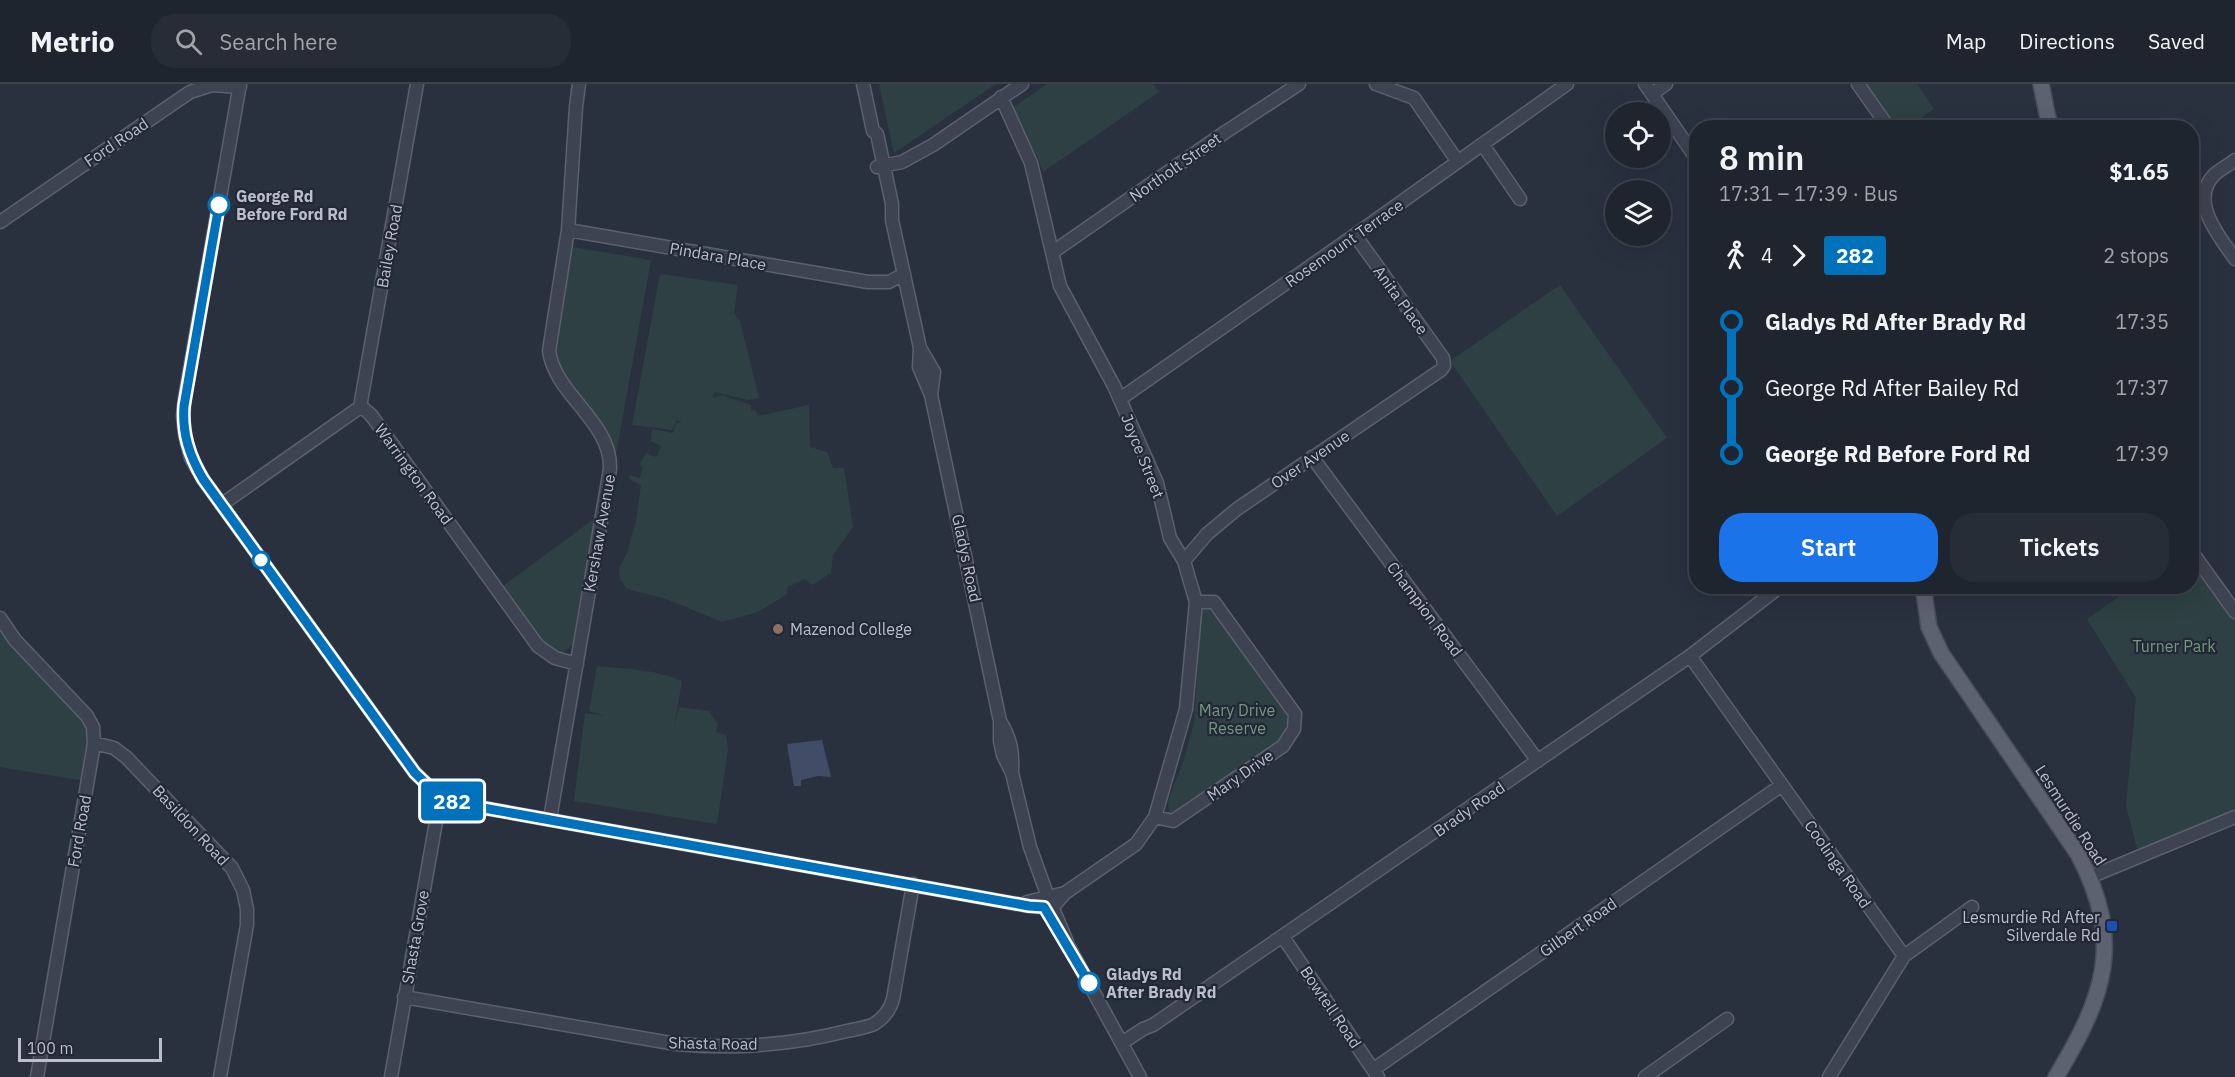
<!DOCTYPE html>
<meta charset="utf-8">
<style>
body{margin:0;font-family:"IBM Plex Sans",sans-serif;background:#272d37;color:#f1f3f6;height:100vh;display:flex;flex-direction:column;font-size:22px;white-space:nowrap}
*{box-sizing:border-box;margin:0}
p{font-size:20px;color:#a1a5aa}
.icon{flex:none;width:33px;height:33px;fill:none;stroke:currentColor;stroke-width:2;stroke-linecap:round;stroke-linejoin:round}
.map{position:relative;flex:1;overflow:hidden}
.drawer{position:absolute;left:1689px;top:36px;width:510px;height:474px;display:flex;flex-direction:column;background:#1f252f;border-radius:24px;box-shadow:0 6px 24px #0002,0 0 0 2px #3c424b}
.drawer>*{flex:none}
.badge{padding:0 12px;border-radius:4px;font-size:21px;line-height:39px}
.tools{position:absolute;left:1605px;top:18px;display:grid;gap:12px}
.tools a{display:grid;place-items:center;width:66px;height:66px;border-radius:50%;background:#1f252f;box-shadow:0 6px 24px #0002,0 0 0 2px #3c424b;font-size:30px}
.scale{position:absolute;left:18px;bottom:15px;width:144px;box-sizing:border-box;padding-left:6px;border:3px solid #babfca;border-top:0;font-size:16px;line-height:21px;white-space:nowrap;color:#babfca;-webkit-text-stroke:4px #222835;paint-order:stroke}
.map>.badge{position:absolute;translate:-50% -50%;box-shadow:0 0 0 3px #fff}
.legs{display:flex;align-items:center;gap:9px;height:66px;padding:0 30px;font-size:20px}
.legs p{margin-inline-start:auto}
.summary{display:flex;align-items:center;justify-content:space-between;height:102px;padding:0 30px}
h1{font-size:33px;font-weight:600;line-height:45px}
.cta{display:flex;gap:12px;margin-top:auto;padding:12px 30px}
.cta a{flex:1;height:69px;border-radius:24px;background:#1a73e8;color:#fff;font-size:24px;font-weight:600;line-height:69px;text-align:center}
.cta a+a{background:#272d37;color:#f1f3f6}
ul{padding:0 30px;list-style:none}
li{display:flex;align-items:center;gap:21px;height:66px;font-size:22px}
li i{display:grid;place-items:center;width:9px;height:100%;margin:0 8px;background:currentColor}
li i::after{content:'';width:15px;height:15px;margin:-8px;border:4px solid;border-radius:50%;background:#1f252f}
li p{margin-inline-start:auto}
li:first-child i{background:linear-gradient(#0000 50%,currentColor 0)}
li:last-child i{background:linear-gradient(currentColor 50%,#0000 0)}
header{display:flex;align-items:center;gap:36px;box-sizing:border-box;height:84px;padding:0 30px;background:#1f252f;border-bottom:2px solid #3c424b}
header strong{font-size:28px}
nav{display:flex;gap:33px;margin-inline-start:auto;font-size:21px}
.search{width:420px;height:54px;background:#272d37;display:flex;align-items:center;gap:15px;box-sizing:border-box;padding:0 21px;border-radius:24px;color:#a1a5aa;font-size:22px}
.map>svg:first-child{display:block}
.green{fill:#2e4043}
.water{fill:#414d67}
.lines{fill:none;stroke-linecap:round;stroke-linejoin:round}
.minor-casing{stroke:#5b616d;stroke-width:15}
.major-casing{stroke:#474c59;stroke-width:18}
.minor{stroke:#3d4350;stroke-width:12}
.major{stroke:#5c626f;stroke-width:15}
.line-1-casing{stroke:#fff;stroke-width:14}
.line-1{stroke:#0072bc;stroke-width:9}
.stop-1-dot{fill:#fff;stroke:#0072bc;stroke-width:3}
.education-dot{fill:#8d6e63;stroke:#222835;stroke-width:2}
.transit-dot{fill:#1a4fb4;stroke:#222835;stroke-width:2}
.labels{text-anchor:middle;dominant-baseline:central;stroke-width:4.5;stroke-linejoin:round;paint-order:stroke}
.street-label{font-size:16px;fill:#babfca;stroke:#222835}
.stop-label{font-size:16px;font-weight:bold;fill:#babfca;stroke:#222835;text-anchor:start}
.poi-label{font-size:16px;fill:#babfca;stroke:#222835;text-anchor:start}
.park-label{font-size:16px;fill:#74987f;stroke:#222835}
</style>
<header>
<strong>Metrio</strong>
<div class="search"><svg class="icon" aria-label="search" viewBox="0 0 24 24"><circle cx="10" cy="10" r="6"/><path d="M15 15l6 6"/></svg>Search here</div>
<nav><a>Map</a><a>Directions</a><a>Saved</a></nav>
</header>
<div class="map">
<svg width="2235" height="993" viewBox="0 0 2235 993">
<rect width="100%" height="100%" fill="#29313f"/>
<!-- green -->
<path class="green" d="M879,0h117l-102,69z
M1047,0h106l6,8 -116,80 -7,-19 -28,-42z
M1852,0h65l17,25 -27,18h-25z
M572,163l79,13 -36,200 -64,-99z
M660,190l78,11 -4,28 6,8 19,77 -12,2 -32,-8 -3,6 10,-3 29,10v6l4,-1 3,6 51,-11 1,42 17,5 6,16h11l9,59 -20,28 -2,18 -19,12 -7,-6 -17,8 -2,8 -28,17 -36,10 -56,-23 -39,-10 -7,-10 -1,-11 8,-15 9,-32 5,-36 -12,-6 1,-4 10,3 3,-11 -4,-2 7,-12 10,4 5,-11 -10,-5 1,-12 21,4 3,-10 6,-1 -5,-2 -5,10 -40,-5z
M1560,201l107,153 -110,78 -107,-155z
M594,435l-22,126 -8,7v2c-24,-1 -50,-48 -64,-66z
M2192,468l43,60v201l-96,43 -13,-50 10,-108 -49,-79 46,-32 59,-1z
M1206,523l5,2 6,8 70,99 2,9 -7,14 -107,75 -6,-1 -1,-12 16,-42 10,-36 7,-106 1,-6z
M0,546l84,92c8,18 2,36 -1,55l-4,3 -79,-13z
M597,582c27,3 59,3 85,15l-8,46 5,-20 30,4 9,13 -2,8 10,3 2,15 -11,74 -143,-23 11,-88 20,3 -16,-5z"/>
<!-- water -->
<path class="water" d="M822,656l9,37 -13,-1 -17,4v6h-7l-7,-42z"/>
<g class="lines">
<!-- minor casing -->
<g class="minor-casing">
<path id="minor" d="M240,0l-55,313 -2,19 2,19 6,23 12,21 212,294 21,20 9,5 22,7 562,101 23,2 13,-15
M863,0l10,47 4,3 15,70v16l28,128 -1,19 12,28 69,326v20l3,14 9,18 18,74 18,50 19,45
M1376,0l38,14 44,64
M1645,0l51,74
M1858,0l31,44
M1652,10l14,-10
M1001,13l30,66 29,123 54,100 43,97 13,55 14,23 12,41 -10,107 -31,108 -19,27 -71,49 -38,9
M1483,61l37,54
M2235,76c-6,5 -14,9 -20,14 -27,26 4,62 20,85
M877,83l25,-5 31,-17 89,-61
M0,138l190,-130 22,-7 28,2
M568,146l300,52h21l15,-8
M1053,168l171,-119 75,-49
M920,264l14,24 -3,23
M1120,315l235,-164 212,-151
M360,323l57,-323
M1312,373l226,304
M221,421l135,-95 6,-3 9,8 167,231 17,12 22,6
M2192,468l43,60
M1184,477l23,-27 30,-25 204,-139 3,-4 -1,-8 -88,-123
M0,534l15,22 72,76 6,11 1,17 -57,333
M1690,572l214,300 -75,121
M1000,637c11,18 13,31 12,51
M94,659l20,5 12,9 106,111 11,22 4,19v16l-27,152
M1155,733l18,4 110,-75 11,-17 1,-15 -81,-112h-18
M550,735l60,-350c2,-47 -55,-74 -61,-118l19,-121 8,-123 3,-23
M2090,793l145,-60
M1063,852l77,141
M1283,853l95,140
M1904,872l68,-49
M404,913l272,47c57,5 116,1 171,-13 8,-2 19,-3 27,-7 10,-6 16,-14 19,-25l20,-115
M1122,959l21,-14 10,-4 537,-369 91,-70
M1374,985l408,-284
M391,993l46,-261 8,-18
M1645,993l82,-58"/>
</g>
<!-- major casing -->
<g class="major-casing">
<path id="major" d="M2041,0l9,44
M1923,502l6,41 12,26 137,201c47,89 26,143 -22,223"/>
</g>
<!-- minor -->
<use href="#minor" class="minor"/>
<!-- major -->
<use href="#major" class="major"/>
</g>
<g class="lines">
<!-- line-1 casing -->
<g class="line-1-casing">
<path id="line-1" d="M219,121l-35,201c-2,27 5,49 19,73l212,294 21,20 9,5 22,7 562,101 15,1 45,76"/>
</g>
<!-- line-1 -->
<use href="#line-1" class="line-1"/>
</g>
<!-- markers -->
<g class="stop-1-dot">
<circle cx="219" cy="121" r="10"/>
<circle cx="261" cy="476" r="8"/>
<circle cx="1089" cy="899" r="10"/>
</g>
<circle class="education-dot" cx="778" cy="545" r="6"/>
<rect class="transit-dot" x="2106" y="836" width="12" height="12" rx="3"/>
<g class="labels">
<!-- street labels -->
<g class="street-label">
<text transform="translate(116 58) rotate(-34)">Ford Road</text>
<text transform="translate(1175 83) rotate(-35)">Northolt Street</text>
<text transform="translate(1344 159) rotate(-35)">Rosemount Terrace</text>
<text transform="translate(389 162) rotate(-80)">Bailey Road</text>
<text transform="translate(718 172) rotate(10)">Pindara Place</text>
<text transform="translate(1401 216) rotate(54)">Anita Place</text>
<text transform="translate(1143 372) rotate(68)">Joyce Street</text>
<text transform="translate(1310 375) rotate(-34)">Over Avenue</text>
<text transform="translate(414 390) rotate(54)">Warrington Road</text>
<text transform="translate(599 449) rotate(-80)">Kershaw Avenue</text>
<text transform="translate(967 474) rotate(78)">Gladys Road</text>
<text transform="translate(1425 525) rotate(53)">Champion Road</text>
<text transform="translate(1240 691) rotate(-35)">Mary Drive</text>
<text transform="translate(1469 725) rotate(-35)">Brady Road</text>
<text transform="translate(2071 731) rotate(57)">Lesmurdie Road</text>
<text transform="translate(191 741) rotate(47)">Basildon Road</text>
<text transform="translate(79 747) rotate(-80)">Ford Road</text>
<text transform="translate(1838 780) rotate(55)">Coolinga Road</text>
<text transform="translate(1578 843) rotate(-35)">Gilbert Road</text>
<text transform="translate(415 853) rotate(-80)">Shasta Grove</text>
<text transform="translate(1331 923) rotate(56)">Bowtell Road</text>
<text transform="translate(713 959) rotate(1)">Shasta Road</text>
</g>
<!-- stop labels -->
<g class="stop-label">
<text x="236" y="112">George Rd<tspan x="236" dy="18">Before Ford Rd</tspan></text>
<text x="1106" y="890">Gladys Rd<tspan x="1106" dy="18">After Brady Rd</tspan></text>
</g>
<!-- poi labels -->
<g class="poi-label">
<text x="790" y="545">Mazenod College</text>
<text x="2100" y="833" text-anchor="end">Lesmurdie Rd After<tspan x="2100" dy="18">Silverdale Rd</tspan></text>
</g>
<!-- park labels -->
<g class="park-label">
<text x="2174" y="562">Turner Park</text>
<text x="1237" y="626">Mary Drive<tspan x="1237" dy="18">Reserve</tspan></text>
</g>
</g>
</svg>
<div class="tools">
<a><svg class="icon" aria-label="locate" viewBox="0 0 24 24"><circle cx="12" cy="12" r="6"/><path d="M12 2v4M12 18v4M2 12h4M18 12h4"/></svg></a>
<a><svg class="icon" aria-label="layers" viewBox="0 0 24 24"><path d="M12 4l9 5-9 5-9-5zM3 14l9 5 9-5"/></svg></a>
</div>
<div class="scale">100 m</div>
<b class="badge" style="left:452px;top:717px;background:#0072bc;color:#fff">282</b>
<section class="drawer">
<div class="summary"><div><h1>8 min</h1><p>17:31 – 17:39 · Bus</p></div><b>$1.65</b></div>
<div class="legs"><svg class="icon" aria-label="walk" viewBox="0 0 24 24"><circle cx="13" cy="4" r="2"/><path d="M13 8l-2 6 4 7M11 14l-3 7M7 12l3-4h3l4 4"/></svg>4<svg class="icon" aria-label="forward" viewBox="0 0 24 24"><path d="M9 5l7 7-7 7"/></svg><b class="badge" style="background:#0072bc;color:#fff">282</b><p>2 stops</p></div>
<ul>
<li><i style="color:#0072bc"></i><b>Gladys Rd After Brady Rd</b><p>17:35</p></li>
<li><i style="color:#0072bc"></i><span>George Rd After Bailey Rd</span><p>17:37</p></li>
<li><i style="color:#0072bc"></i><b>George Rd Before Ford Rd</b><p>17:39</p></li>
</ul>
<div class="cta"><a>Start</a><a>Tickets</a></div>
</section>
</div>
